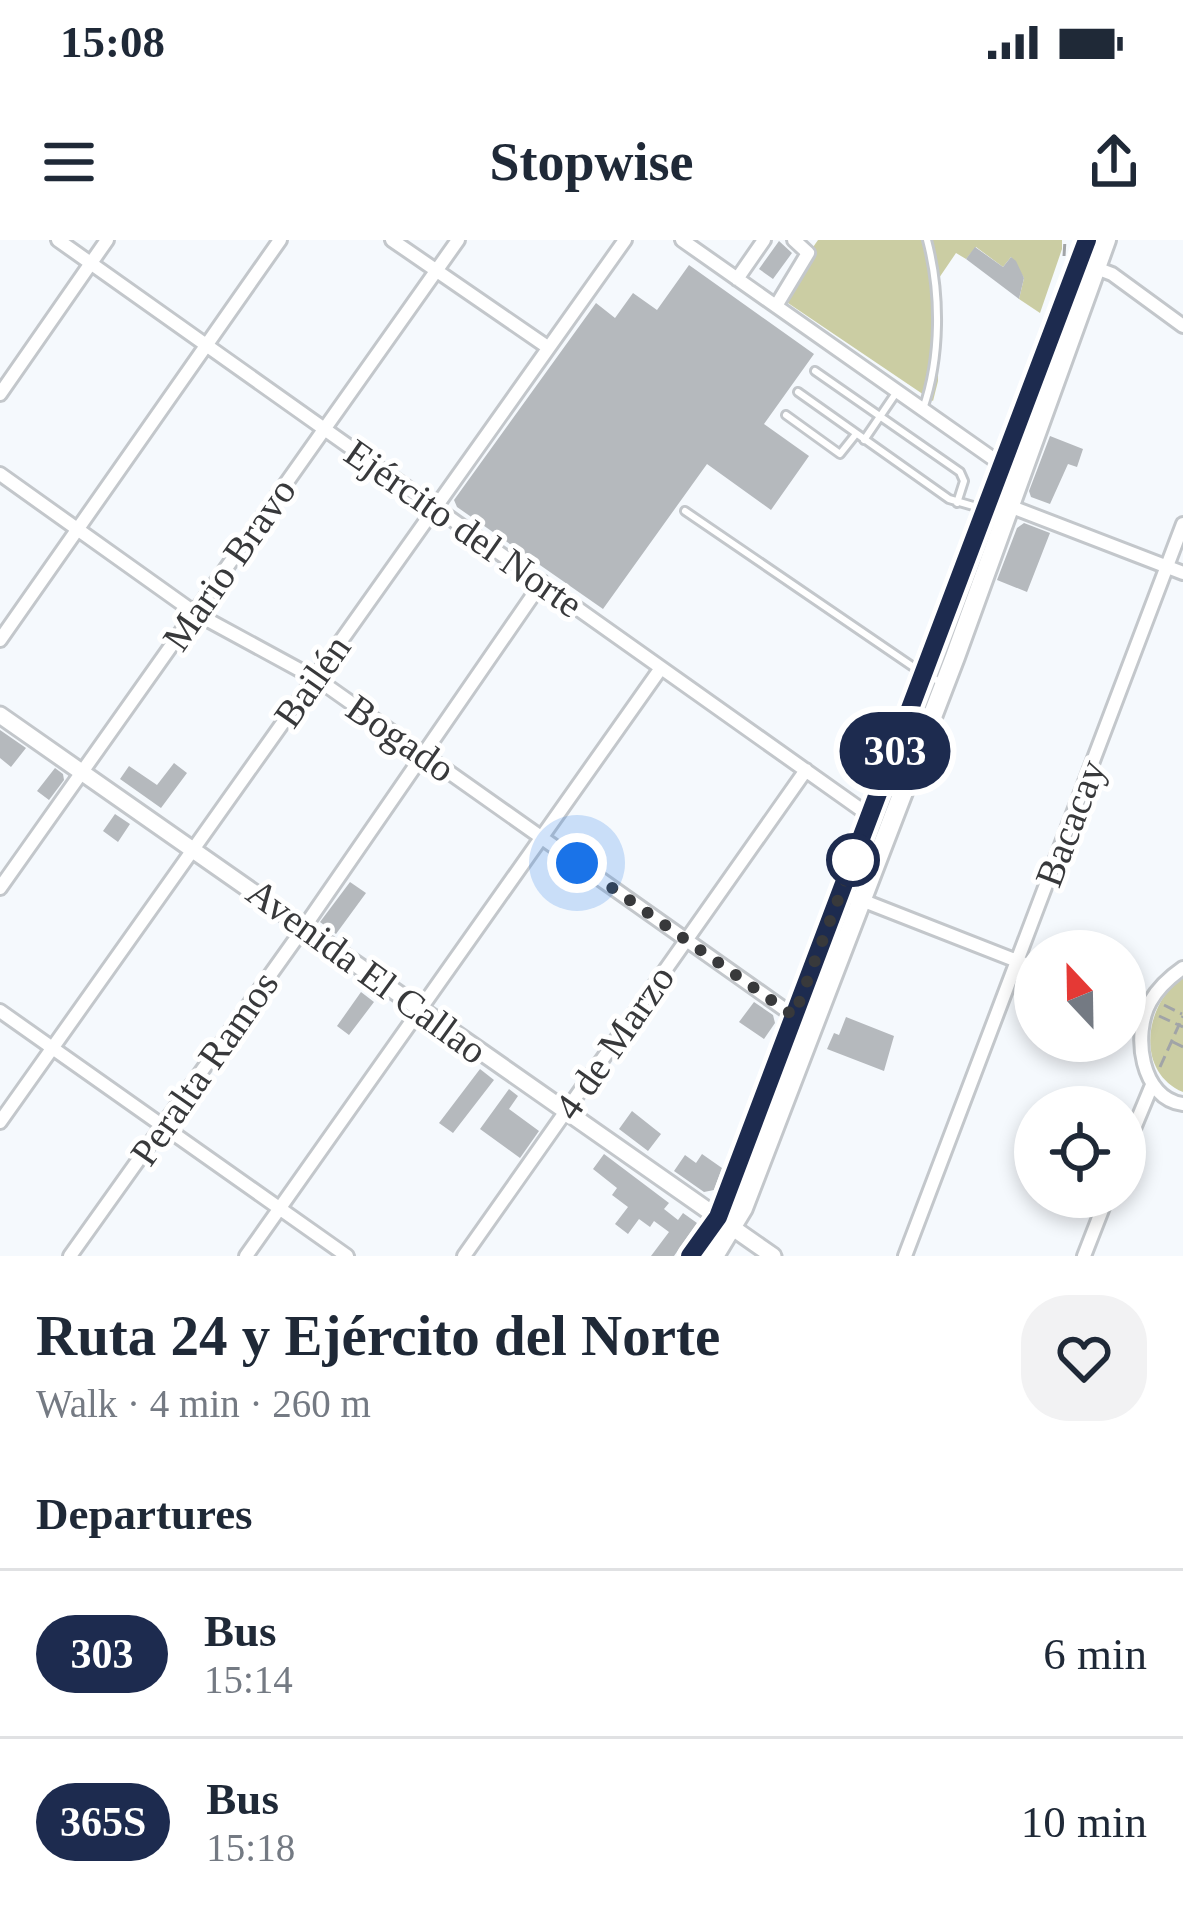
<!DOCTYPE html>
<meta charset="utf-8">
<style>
body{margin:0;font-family:Georgia,serif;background:#f2f2f3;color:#1f2937;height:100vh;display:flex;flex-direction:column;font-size:45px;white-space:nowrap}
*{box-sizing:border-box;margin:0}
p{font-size:39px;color:#747a83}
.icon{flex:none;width:66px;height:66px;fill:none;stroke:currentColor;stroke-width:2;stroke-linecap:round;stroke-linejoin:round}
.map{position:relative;height:1016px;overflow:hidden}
.side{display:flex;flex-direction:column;background:#fff;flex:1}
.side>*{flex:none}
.badge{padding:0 24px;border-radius:39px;font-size:42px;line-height:78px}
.needle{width:78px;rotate:338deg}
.controls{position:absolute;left:1014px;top:690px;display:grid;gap:24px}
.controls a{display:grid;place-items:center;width:132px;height:132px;border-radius:50%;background:#fff;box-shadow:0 6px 18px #0003;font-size:60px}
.you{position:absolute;width:60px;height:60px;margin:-30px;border:9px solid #fff;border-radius:50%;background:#1a73e8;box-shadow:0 0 0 18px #1a73e833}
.map>.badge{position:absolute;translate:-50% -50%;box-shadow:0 0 0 6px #fff}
h2{padding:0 36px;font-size:45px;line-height:108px}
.round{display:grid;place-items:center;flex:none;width:126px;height:126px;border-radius:48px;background:#f2f2f3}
.head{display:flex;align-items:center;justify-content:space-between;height:204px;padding:0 36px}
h1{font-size:57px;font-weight:700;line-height:90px}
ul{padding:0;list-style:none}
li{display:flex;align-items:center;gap:36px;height:168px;padding:0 36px;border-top:3px solid #e0e1e3}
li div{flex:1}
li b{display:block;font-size:45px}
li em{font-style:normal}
li .badge{min-width:132px;font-weight:700;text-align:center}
.status{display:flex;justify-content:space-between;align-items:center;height:84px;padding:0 60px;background:#fff;direction:ltr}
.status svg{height:33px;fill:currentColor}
header{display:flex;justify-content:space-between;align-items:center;height:156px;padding:0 36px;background:#fff;font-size:54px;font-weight:700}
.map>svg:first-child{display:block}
.green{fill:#cbcda3}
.building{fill:#b5b9bd}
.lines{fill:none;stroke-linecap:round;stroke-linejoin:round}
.service-casing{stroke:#c3c7cb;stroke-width:12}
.minor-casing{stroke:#c3c7cb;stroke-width:18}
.tertiary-casing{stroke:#c3c7cb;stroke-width:21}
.primary-casing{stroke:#c3c7cb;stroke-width:24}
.path{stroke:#a1a4a7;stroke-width:3;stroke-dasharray:12 6;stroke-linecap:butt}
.service{stroke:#fff;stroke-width:6}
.minor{stroke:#fff;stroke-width:12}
.tertiary{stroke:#fff;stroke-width:15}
.primary{stroke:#fff;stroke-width:18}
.line-casing{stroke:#fff;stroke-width:27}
.line{stroke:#1d2b4f;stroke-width:18}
.walk{stroke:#38393b;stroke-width:12;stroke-dasharray:0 21.6}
.stop-dot{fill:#fff;stroke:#1d2b4f;stroke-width:6}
.labels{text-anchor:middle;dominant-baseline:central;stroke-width:10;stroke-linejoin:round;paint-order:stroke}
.street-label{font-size:39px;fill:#38393b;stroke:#fff}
</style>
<div class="status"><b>15:08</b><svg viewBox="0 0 49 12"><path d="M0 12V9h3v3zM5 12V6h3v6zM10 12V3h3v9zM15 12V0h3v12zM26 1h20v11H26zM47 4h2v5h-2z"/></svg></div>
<header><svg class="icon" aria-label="menu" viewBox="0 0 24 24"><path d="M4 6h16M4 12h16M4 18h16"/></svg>Stopwise<svg class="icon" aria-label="share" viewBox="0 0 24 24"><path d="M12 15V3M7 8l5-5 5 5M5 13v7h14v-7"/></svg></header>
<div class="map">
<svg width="1183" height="1016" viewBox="0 0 1183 1016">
<rect width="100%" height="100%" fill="#f5f9fd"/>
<!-- green -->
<path class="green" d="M818,0h244v9l-22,64 -21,-14 5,-21 -13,-21 -8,10 -27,-20 -10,12 -10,-6 -17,25 -1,103 -5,20 -148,-100 31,-47 -5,-4z
M1183,737v115c-49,-21 -38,-89 0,-115z"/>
<!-- building -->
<path class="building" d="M779,1l13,12 -19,26 -14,-10z
M975,7l28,20 8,-10 5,4 8,17 -5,21 -53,-40z
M689,25l125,89 -50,70 45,32 -38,54 -64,-46 -104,145 -146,-102 -3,-7 142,-197 19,15 18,-25 24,17z
M1050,196l33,13 -6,18 -9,-3 -18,40 -19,-7 -2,-6z
M1024,283l26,10 -23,59 -30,-12 20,-52z
M0,490l26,18 -15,19 -11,-9z
M174,523l13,10 -26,35 -41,-29 9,-13 28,19z
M55,528l8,6 1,6 -15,20 -12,-9z
M115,574l15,10 -12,18 -15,-11z
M350,642l16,11 -30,41 -16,-12z
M361,752l13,10 -25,33 -12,-9z
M754,762l19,13 2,8 -11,16 -25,-17z
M846,777l48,19 -10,35 -57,-22 7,-16 5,2z
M480,829l14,11 -41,53 -14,-10z
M509,849l9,7 -9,13 30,22 -19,27 -40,-29z
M632,871l29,23 -13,17 -29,-22z
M604,914l65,49 -5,6 14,11 5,-7 14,10 -23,33h-23l18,-24 -15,-11 -4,6 -11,-8 -11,15 -13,-10 13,-17 -16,-12 5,-7 -24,-19z
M702,914l20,14 -8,22 -10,2 -30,-21 11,-16 11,8z"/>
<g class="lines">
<!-- service casing -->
<g class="service-casing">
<path id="service" d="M815,131l145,101 4,9 -7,22
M798,152l151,107 31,9
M923,169c18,-52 18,-116 4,-169
M786,175l54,39 16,-20
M864,200l32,-47
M685,271l240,164 16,7"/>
</g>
<!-- minor casing -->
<g class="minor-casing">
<path id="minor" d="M58,0l812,576
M392,0l154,106
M682,0l320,225 5,39
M1096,28l16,6 71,52
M737,39l27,-39
M776,66l32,-53 -14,-13
M0,154l107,-154
M0,234l195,139 125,68 474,335
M991,259l192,74
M0,400l280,-400
M0,648l458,-648
M841,652l194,76
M1183,728c-13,9 -25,20 -33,34 -18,32 -9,97 33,102
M1125,763l21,8
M0,771l347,245
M0,882l625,-882
M1125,910l27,-65
M70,1016l235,-330 237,-344
M246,1016l415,-588
M464,1016l342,-486
M905,1016l278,-732
M1084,1016l23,-59"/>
</g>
<!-- tertiary casing -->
<g class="tertiary-casing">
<path id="tertiary" d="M0,475l773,541"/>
</g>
<!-- primary casing -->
<g class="primary-casing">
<path id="primary" d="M690,1016l28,-39 369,-977
M714,1016l29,-48 212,-551 151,-417"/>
</g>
<!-- path -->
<path class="path" d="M1064,16l1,-16
M1164,765l18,9
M1159,776l24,11
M1173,802l10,5
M1160,827l23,-51"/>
<!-- service -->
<use href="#service" class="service"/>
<!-- minor -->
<use href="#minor" class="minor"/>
<!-- tertiary -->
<use href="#tertiary" class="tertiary"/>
<!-- primary -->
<use href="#primary" class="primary"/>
</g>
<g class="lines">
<!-- line casing -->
<g class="line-casing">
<path id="line" d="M690,1016l28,-39 369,-977"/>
</g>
<!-- line -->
<use href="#line" class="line"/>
<!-- walk -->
<path class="walk" d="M577,623l217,153 59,-156"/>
</g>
<!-- markers -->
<circle class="stop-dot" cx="853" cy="620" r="24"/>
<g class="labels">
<!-- street labels -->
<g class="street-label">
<text transform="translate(464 288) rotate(35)">Ejército del Norte</text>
<text transform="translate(229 324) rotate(-55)">Mario Bravo</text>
<text transform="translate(312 441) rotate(-55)">Bailén</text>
<text transform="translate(401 498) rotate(35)">Bogado</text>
<text transform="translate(1070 583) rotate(-69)">Bacacay</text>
<text transform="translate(367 731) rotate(36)">Avenida El Callao</text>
<text transform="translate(614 802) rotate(-55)">4 de Marzo</text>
<text transform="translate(204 828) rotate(-55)">Peralta Ramos</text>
</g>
</g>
</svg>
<div class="controls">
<a><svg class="needle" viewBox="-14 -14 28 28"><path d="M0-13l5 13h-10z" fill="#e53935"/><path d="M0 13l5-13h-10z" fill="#747a83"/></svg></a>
<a><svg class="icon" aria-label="locate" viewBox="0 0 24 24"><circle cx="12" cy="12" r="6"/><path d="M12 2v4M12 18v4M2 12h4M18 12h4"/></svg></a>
</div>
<div class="you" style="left:577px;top:623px"></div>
<b class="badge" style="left:895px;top:511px;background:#1d2b4f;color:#fff">303</b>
</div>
<section class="side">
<div class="head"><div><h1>Ruta 24 y Ejército del Norte</h1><p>Walk · 4 min · 260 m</p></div><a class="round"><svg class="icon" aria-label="heart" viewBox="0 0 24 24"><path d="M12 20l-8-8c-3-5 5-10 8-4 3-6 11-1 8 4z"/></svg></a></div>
<h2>Departures</h2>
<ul>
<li><span class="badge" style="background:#1d2b4f;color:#fff">303</span><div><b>Bus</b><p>15:14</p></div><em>6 min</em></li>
<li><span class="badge" style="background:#1d2b4f;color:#fff">365S</span><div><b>Bus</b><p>15:18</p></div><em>10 min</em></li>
</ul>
</section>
